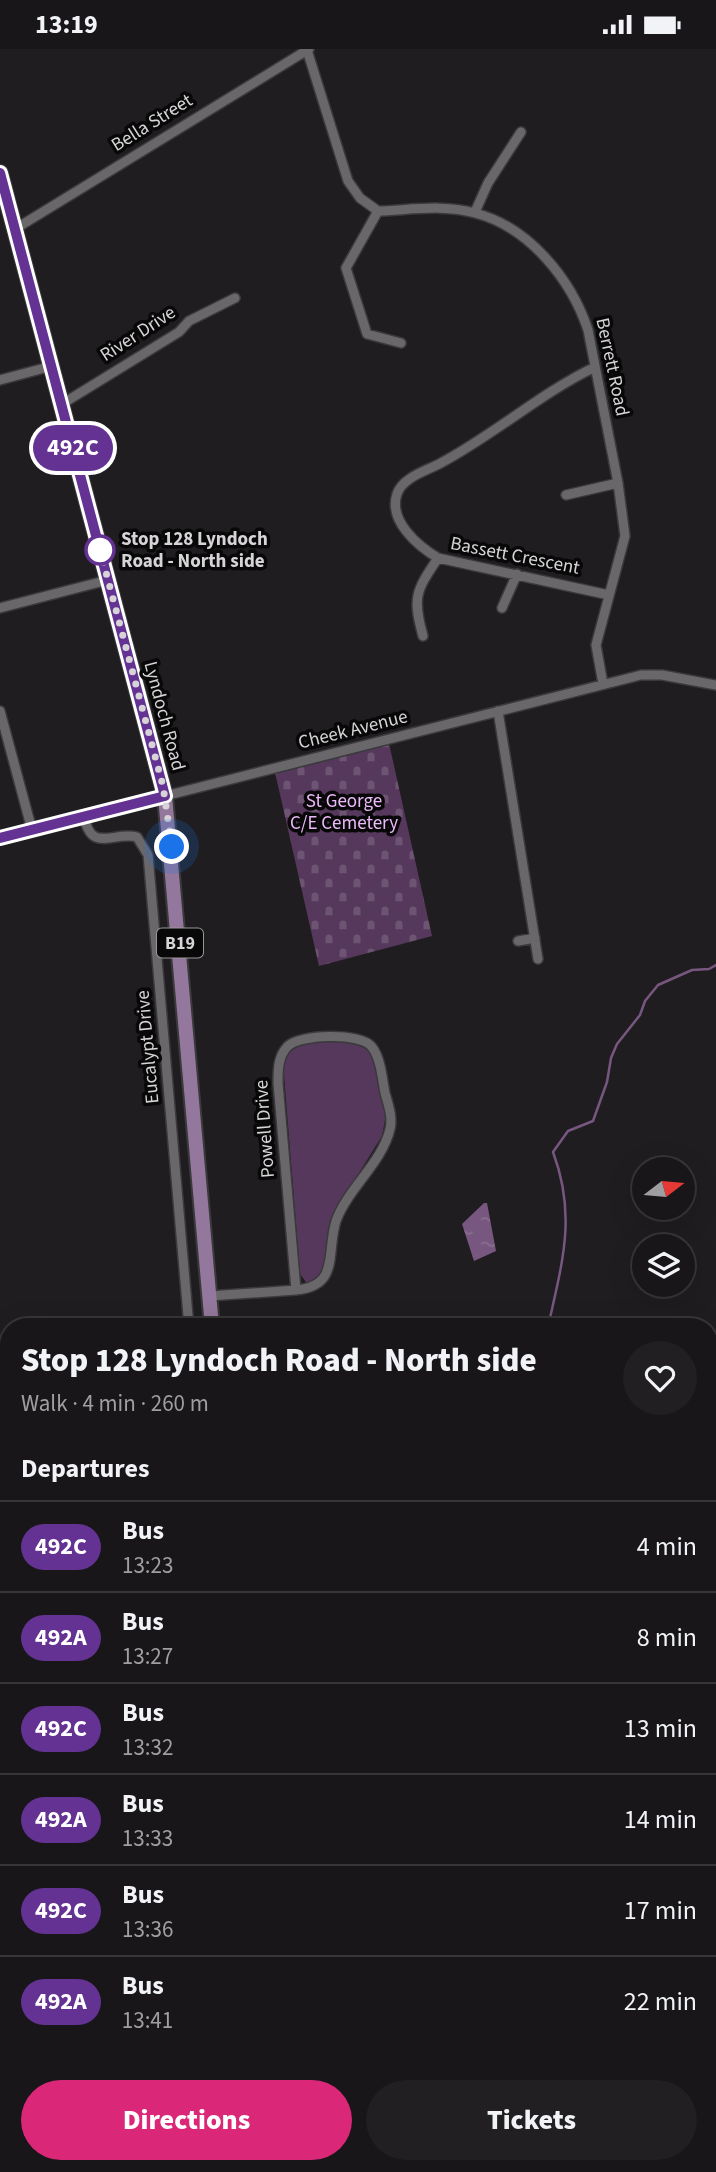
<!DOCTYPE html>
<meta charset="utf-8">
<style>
body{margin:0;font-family:"Source Sans 3",sans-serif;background:#211f21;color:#f1f3f6;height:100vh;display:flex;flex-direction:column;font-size:26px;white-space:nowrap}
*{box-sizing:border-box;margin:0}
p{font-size:23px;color:#9f9fa2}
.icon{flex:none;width:38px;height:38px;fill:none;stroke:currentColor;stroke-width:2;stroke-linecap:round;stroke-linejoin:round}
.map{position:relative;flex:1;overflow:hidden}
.drawer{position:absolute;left:0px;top:1269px;width:718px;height:856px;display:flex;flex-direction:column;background:#181618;border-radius:28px 28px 0 0;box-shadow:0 7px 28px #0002,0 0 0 2px #363537}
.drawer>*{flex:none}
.badge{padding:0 14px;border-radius:23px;font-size:24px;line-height:46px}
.needle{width:46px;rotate:74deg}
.buttons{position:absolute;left:632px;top:1108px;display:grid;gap:14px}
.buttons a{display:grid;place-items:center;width:63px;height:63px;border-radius:50%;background:#181618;box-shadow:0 7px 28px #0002,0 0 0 2px #363537;font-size:35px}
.you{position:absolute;width:35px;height:35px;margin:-18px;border:5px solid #fff;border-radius:50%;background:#1a73e8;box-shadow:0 0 0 10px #1a73e833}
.map>.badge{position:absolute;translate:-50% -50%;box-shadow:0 0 0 4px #fff}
h2{padding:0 21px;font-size:26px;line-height:63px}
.round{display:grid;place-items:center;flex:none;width:74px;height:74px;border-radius:37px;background:#211f21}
.headline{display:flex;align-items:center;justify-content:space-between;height:119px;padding:0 21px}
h1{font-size:33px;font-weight:800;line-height:52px}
.button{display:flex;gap:14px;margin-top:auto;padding:14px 21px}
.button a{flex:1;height:80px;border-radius:42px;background:#db2777;color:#fff;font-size:28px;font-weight:800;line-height:80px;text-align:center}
.button a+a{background:#211f21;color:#f1f3f6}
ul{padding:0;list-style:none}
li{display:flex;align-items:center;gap:21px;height:91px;padding:0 21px;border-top:2px solid #363537}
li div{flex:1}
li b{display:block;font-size:26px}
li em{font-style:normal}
li .badge{min-width:77px;font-weight:700;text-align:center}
.status{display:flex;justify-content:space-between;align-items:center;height:49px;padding:0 35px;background:#181618;direction:ltr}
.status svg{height:19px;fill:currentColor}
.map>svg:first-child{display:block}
.cemetery{fill:url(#cemetery-stones)}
.park{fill:#55385c}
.water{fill:url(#water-ripples)}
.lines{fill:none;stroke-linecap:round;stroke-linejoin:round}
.stream{stroke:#77577f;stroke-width:2.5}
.minor-casing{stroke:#3a393b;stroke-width:12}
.tertiary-casing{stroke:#3a393b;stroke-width:14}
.primary-casing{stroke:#3a393b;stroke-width:18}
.minor{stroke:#6a676b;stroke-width:9}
.tertiary{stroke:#6a676b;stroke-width:10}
.primary{stroke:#94779c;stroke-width:14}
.line-casing{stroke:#fff;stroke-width:16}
.line{stroke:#633293;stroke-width:10}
.walk{stroke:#d6d4d6;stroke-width:7;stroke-dasharray:0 12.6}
.stop-dot{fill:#fff;stroke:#633293;stroke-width:3.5}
.labels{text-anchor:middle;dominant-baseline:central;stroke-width:7;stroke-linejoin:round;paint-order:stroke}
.shield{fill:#090809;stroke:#989798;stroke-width:2}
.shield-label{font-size:18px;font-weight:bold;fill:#d6d4d6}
.street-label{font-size:19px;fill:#d6d4d6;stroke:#090809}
.stop-label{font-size:19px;font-weight:bold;fill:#d6d4d6;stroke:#090809;text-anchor:start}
.park-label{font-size:19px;fill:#ecb9fa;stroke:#090809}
</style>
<div class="status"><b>13:19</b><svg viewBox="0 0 49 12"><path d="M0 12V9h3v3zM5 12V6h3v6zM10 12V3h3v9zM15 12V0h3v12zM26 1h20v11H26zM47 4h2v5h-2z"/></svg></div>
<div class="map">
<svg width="716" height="2123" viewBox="0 0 716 2123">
<defs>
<pattern id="cemetery-stones" width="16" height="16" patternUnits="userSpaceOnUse" patternTransform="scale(1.75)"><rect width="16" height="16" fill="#55385c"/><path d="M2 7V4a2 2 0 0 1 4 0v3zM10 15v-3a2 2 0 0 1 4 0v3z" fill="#6d5473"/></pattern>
<pattern id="water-ripples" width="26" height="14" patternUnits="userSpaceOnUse" patternTransform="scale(1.75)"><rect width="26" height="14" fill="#77577f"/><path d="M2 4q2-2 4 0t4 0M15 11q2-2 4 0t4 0" fill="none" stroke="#8a6e90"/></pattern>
</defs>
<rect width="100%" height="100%" fill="#201d20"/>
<!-- cemetery -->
<path class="cemetery" d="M388,690l44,197 -113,30 -45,-198z"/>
<!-- park -->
<path class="park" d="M350,991l18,8 6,9 12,58 -4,21 -44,71 -16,67 -9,8h-7l-6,-8 -17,-211c9,-26 44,-21 67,-23z
M0,1345l9,1v151l-9,3z"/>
<!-- water -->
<path class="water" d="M484,1154h3l9,48 -22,10 -12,-37z"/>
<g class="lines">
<!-- stream -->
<path class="stream" d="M548,1278c14,-64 29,-111 5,-175l15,-21 25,-10 14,-39 4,-24 6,-14 23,-29 5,-14 13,-16 34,-15 17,-1 7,-4
M447,2116l1,7"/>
<!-- minor casing -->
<g class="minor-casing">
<path id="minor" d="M307,1l41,131 12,17 18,13c32,-1 66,-7 97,2 54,14 96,66 113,117l30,153 7,53 -29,109 7,39
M378,162l-32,57 21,66 34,9
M475,163l13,-29 33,-51
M15,180l294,-180
M595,318c-56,27 -101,68 -156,97 -14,7 -37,14 -42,30 -9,27 21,52 41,64l171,37
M0,331l52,-14
M62,355l117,-72 10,-11 46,-23
M566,446l52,-12
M0,559l108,-28
M502,559l15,-34
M423,587c-11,-39 -7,-45 15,-78
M0,662l32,119
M498,662l40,248
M165,747l476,-121h21l54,10
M84,767c7,38 29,15 53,21l11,18 41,472
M518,892l17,-3
M209,1247l87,-6c44,-4 30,-37 40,-69 12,-33 46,-58 54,-92 3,-12 -2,-25 -5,-36 -3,-15 -4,-34 -13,-46 -11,-15 -74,-13 -85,0 -9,10 -9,23 -9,36l18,207
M0,1337l9,1
M0,1613l9,-3
M0,1910l9,-11
M0,1929l9,9
M709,2031l7,-2
M2,2055l7,-4
M344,2123l31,-7"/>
</g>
<!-- tertiary casing -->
<g class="tertiary-casing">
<path id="tertiary" d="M0,789l165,-42
M272,2123v-7"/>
</g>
<!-- primary casing -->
<g class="primary-casing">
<path id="primary" d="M0,124l165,623 47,531
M336,2116l2,7"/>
</g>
<!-- minor -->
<use href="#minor" class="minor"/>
<!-- tertiary -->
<use href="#tertiary" class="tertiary"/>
<!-- primary -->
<use href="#primary" class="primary"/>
</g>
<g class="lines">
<!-- line casing -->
<g class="line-casing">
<path id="line" d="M0,124l165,623 -165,42"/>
</g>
<!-- line -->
<use href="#line" class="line"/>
<!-- walk -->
<path class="walk" d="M100,501l63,236 9,61"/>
</g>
<!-- markers -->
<circle class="stop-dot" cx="100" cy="501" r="14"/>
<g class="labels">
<!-- shield labels -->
<rect class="shield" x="157" y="879.5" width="46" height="29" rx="5"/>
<g class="shield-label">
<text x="180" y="894">B19</text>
</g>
<!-- street labels -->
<g class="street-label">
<text transform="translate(152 74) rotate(-32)">Bella Street</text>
<text transform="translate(138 285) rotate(-33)">River Drive</text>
<text transform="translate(612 318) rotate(78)">Berrett Road</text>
<text transform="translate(515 507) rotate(11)">Bassett Crescent</text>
<text transform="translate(164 667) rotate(75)">Lyndoch Road</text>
<text transform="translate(353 681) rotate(-14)">Cheek Avenue</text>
<text transform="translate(148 998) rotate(-95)">Eucalypt Drive</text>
<text transform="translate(265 1080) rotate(-94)">Powell Drive</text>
</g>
<!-- stop labels -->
<g class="stop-label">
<text x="121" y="490">Stop 128 Lyndoch<tspan x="121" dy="22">Road - North side</tspan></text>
</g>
<!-- park labels -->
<g class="park-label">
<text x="344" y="752">St George<tspan x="344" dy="22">C/E Cemetery</tspan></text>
</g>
</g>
</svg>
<div class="buttons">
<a><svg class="needle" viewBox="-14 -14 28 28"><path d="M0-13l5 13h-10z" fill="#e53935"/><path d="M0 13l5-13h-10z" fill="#9f9fa2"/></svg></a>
<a><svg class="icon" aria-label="layers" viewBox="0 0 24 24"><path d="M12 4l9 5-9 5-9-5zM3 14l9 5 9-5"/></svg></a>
</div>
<div class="you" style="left:172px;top:798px"></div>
<b class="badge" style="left:73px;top:399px;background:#633293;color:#fff">492C</b>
<section class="drawer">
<div class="headline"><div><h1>Stop 128 Lyndoch Road - North side</h1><p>Walk · 4 min · 260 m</p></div><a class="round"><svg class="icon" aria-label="heart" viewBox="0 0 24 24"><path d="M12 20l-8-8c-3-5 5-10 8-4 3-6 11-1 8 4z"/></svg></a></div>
<h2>Departures</h2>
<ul>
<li><span class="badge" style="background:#633293;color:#fff">492C</span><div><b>Bus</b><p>13:23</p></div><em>4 min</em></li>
<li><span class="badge" style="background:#633293;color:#fff">492A</span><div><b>Bus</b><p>13:27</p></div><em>8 min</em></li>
<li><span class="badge" style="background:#633293;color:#fff">492C</span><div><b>Bus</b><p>13:32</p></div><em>13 min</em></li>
<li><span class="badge" style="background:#633293;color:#fff">492A</span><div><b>Bus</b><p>13:33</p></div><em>14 min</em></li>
<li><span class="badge" style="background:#633293;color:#fff">492C</span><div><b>Bus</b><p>13:36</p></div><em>17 min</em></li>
<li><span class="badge" style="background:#633293;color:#fff">492A</span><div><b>Bus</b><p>13:41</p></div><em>22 min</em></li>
</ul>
<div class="button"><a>Directions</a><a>Tickets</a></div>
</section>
</div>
